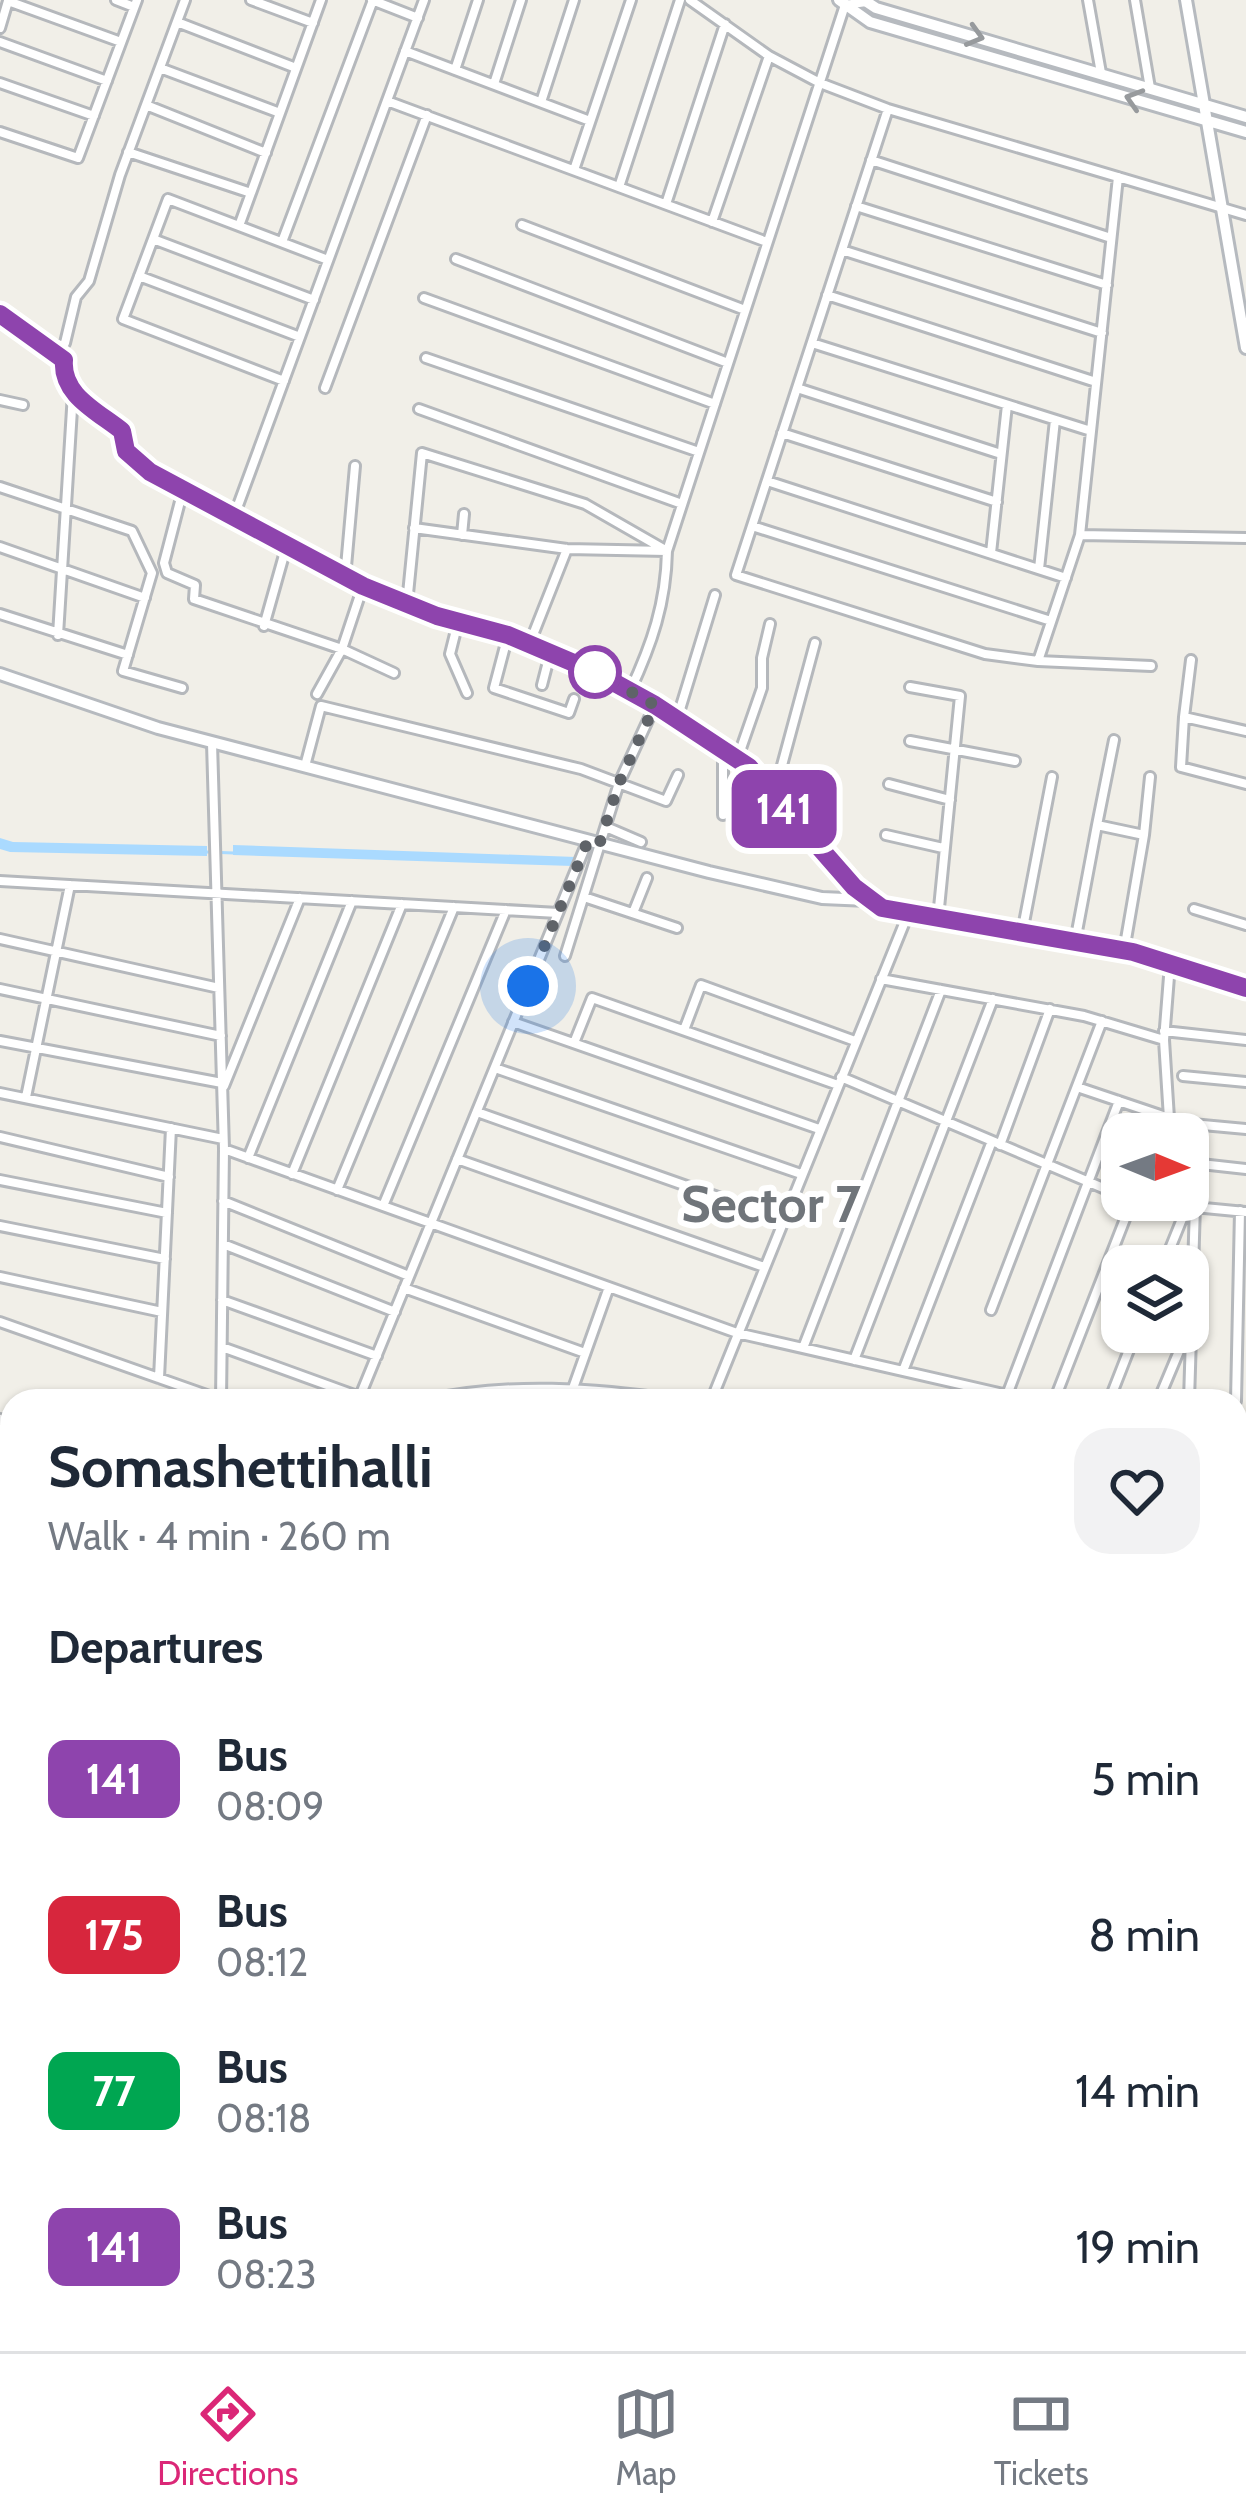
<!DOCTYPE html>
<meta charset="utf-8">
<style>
body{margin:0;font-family:Cabin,sans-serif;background:#f2f2f3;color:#1f2937;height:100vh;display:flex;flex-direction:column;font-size:45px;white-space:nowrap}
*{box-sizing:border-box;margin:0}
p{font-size:39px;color:#747a83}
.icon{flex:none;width:66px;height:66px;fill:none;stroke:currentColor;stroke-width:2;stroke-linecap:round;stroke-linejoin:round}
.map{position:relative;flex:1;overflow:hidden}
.drawer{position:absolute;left:0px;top:1389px;width:1248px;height:963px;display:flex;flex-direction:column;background:#fff;border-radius:36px 36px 0 0;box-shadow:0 3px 9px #0004}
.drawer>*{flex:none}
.badge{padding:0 24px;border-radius:18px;font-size:42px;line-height:78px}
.needle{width:78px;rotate:91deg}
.fabs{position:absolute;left:1101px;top:1113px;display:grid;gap:24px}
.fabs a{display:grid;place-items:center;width:108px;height:108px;border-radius:24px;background:#fff;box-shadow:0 3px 9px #0004;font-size:60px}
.you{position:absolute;width:60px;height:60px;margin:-30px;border:9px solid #fff;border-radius:50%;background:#1a73e8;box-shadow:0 0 0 18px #1a73e833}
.map>.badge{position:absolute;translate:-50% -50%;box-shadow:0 0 0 6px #fff}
h2{padding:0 48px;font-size:45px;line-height:108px}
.round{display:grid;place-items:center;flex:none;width:126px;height:126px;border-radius:36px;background:#f2f2f3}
.head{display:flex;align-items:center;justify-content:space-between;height:204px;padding:0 48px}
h1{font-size:57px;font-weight:700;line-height:90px}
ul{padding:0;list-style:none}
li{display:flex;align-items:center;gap:36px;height:156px;padding:0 48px}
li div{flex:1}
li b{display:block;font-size:45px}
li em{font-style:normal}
li .badge{min-width:132px;font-weight:700;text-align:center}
.dock{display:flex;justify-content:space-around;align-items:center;height:168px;border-top:3px solid #e0e1e3;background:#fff;font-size:33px;color:#747a83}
.dock a{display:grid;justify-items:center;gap:6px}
.dock .current{color:#db2777}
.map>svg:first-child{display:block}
.green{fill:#c5e8c5}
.water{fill:#aadaff}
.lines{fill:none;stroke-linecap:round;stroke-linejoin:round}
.stream{stroke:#aadaff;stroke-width:3}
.street-casing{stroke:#b5b8bc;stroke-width:14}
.secondary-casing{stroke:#b6babf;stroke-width:16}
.street{stroke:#fff;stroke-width:8}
.secondary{stroke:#fff;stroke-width:10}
.oneway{stroke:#979a9d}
.line-casing{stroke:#fff;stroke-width:27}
.line{stroke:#8e44ad;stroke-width:18}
.walk{stroke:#5f6368;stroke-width:12;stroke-dasharray:0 21.6}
.stop-dot{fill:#fff;stroke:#8e44ad;stroke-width:6}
.labels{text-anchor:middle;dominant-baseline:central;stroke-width:12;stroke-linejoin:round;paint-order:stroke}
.quarter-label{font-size:51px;font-weight:bold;fill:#70757a;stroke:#fff}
</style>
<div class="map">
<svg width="1246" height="2351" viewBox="0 0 1246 2351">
<rect width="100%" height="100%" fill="#f1efe8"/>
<!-- green -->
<path class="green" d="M1236,1832l10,3v231l-10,-2z"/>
<!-- water -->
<path class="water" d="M0,838l13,4 194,4v10l-197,-4 -10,-3z
M233,845l343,12 -3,9 -340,-11z"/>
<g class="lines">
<!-- stream -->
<path class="stream" d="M207,852l27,1"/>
<!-- street casing -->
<g class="street-casing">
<path id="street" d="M116,0l18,7
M251,0l62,23
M372,0l46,18
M690,0l79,56 51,27 68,26 358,106
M1088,0l13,73
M1135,0l15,88
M8,1l113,41
M177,22l119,46
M0,28l8,-27
M0,42l107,39
M405,51l185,70
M160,68l120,45
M455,70l23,-70
M0,83l94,33
M494,84l27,-84
M387,101l380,141
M541,102l33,-102
M146,105l120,48
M888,109l-152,466 249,79 53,7 113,5
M0,132l78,26 59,-158
M128,152l123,41
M871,160l240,78
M574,170l57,-170
M619,187l61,-187
M666,204l59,-180
M856,206l251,79
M712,222l57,-166
M522,225l223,85
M239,226l82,-226
M153,239l161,61
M282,242l91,-242
M842,250l260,83
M456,259l272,104
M139,276l161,61
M827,295l269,87
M424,298l291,106
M812,343l279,88
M52,351l13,-8 11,-46 13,-16 31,-106 65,-175
M426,358l273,94
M284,381l-161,-62 45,-120 160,61
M325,388l102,-273
M797,388l204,66
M0,400l23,5
M419,409l263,95
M782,433l215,69
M767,481l299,97
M0,487l132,44 20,42 -29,98 59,17
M183,490l-19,73 3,10 28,12 -1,14 148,50 52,24
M233,519l191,-519
M752,526l299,95
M462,535l2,-21
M1080,535l166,3
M0,547l145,51
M991,553l16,-148
M1039,569l16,-149
M345,578l10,-112
M407,604l15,-151 163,51 82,47 -100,-2 -153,-21
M0,614l128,41
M458,622l-8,32 17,39
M264,626l22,-78
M58,635l15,-242
M508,635l-14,53 75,25 5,-14
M529,645l38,-96
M1038,661l42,-126 38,-358
M542,685l8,-31
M910,687l50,9 -22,222
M630,691c22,-47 36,-88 37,-140l178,-546 21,-3
M317,694l25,-45 21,-63
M1184,717l7,-57
M677,719l38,-124
M1246,731l-62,-14 -3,50 65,17
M910,741l105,20
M212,743l12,406 -3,252
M723,752v63
M737,760l25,-72v-30l8,-34
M305,766l16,-60 260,63 85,32 12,-26
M889,784l61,16
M774,795l41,-152
M1097,825l17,-85
M606,827l35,15
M886,835l57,13
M1144,835l6,-58
M0,881l558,32
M584,897l93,31
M1194,909l52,16
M633,913l14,-35
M1022,933l30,-156
M0,939l219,49
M1075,942l22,-117 47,10 -20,116
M565,956l54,-173 36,-78
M881,979l203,37 80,24
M0,989l221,47
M513,1022l306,107
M684,1030l17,-45 154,56
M1164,1031l82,9
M0,1041l222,42
M574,1043l18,-45 246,87
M495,1068l306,106
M1183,1076l63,6
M841,1077l281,119
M224,1086l76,-188
M1077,1087l92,31
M0,1093l223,46
M26,1097l44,-212
M477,1112l306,108
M1192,1124l54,5
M1170,1134l-6,-94 6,-76
M0,1137l169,40
M1000,1145l50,-136
M224,1149l513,184 297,68
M248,1158l104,-257
M457,1159l307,108
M1192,1163l54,6
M292,1174l110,-270
M0,1180l167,33
M337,1190l117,-283
M223,1201l186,75
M1132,1201l114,11
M383,1206l123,-296
M0,1226l165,33
M223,1244l172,68
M1163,1266l25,-62
M0,1277l162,35
M404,1288l181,65
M222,1300l155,56
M991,1310l111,-289
M0,1322l221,78
M222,1347l138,50
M803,1348l138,-358
M854,1360l139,-361
M903,1371l89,-230
M159,1378l12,-250
M572,1391l37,-104
M1007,1395l112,-294
M358,1401l230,-561
M711,1401l197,-487
M1054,1401l78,-200
M1109,1401l27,-69
M1158,1401l29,-69
M1189,1401l6,-196
M1236,1401l4,-190
M0,1419l12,7
M1236,1447l10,3
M0,1487l12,6
M0,1516l12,-21
M0,1553l12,7
M1236,1644l10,2
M1236,1710l10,2
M1236,1785l10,1
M0,1932l12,6
M0,1971l12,-9
M1236,2220l10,2
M0,2251l12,-21
M1236,2271l6,1
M0,2314l12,6
M1236,2323l4,1
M47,2340l20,11
M205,2340l19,11
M294,2340l1,1
M540,2340l34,11
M427,2346l2,-6
M195,2351l7,-11
M711,2351l3,-11
M856,2351l2,-11
M1134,2351l1,-11"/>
</g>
<!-- secondary casing -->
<g class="secondary-casing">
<path id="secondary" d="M839,0l31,22 376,110
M864,0l12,8 370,109
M1186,0l60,348
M0,314l64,46c-2,35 33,51 58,71l4,20 24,21 119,67 94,47 74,30 71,19 86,37 61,33 94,62 105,120 28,21 251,44 113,36
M0,674l158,54 551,144 113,26 46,2
M427,1401c81,-18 169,-12 250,0
M1236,1528l10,2
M1236,1543l10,2
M0,1658l12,-14
M0,1680l12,-14
M0,2169l12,6
M1007,2340l74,11"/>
</g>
<!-- street -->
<use href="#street" class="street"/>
<!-- secondary -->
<use href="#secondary" class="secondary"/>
</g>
<!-- one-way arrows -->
<defs><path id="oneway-chevron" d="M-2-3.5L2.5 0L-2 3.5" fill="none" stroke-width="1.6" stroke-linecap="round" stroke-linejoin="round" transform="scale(3)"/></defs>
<g class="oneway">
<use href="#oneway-chevron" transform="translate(975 36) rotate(16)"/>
<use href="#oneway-chevron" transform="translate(1134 99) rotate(-163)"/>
</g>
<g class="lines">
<!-- line casing -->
<g class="line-casing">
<path id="line" d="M0,314l64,46c-3,35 33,51 58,71l4,20 24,21 213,114 74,30 71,19 87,37 60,33 94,62 105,120 28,21 251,44 113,36"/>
</g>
<!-- line -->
<use href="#line" class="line"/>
<!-- walk -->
<path class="walk" d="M528,986l61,-148 11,4 19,-59 36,-78 -60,-33"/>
</g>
<!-- markers -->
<circle class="stop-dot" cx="595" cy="672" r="24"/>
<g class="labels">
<!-- quarter labels -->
<g class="quarter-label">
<text x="771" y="1204">Sector 7</text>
</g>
</g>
</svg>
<div class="fabs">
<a><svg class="needle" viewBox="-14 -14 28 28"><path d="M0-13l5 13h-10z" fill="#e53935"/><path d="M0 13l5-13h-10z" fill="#747a83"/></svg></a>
<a><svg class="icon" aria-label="layers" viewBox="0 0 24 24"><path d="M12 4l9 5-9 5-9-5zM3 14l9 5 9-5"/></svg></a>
</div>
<div class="you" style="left:528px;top:986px"></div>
<b class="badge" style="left:784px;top:809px;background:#8e44ad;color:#fff">141</b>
<section class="drawer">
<div class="head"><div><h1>Somashettihalli</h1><p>Walk · 4 min · 260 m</p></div><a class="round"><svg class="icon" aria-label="heart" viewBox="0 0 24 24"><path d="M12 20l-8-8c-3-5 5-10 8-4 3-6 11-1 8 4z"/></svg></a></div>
<h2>Departures</h2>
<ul>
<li><span class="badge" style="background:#8e44ad;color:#fff">141</span><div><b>Bus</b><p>08:09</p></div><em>5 min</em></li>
<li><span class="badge" style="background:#d7263d;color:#fff">175</span><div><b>Bus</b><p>08:12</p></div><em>8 min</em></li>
<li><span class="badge" style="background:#00a651;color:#fff">77</span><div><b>Bus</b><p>08:18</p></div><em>14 min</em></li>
<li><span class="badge" style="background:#8e44ad;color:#fff">141</span><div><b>Bus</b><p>08:23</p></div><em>19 min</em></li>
</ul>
</section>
</div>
<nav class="dock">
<a class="current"><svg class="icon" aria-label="directions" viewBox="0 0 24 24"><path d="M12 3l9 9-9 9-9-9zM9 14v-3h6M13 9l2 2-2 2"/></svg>Directions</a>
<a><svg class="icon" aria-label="map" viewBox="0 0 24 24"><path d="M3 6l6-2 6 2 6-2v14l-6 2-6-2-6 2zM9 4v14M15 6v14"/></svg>Map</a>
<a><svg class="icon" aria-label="tickets" viewBox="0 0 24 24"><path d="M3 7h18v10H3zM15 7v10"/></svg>Tickets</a>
</nav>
